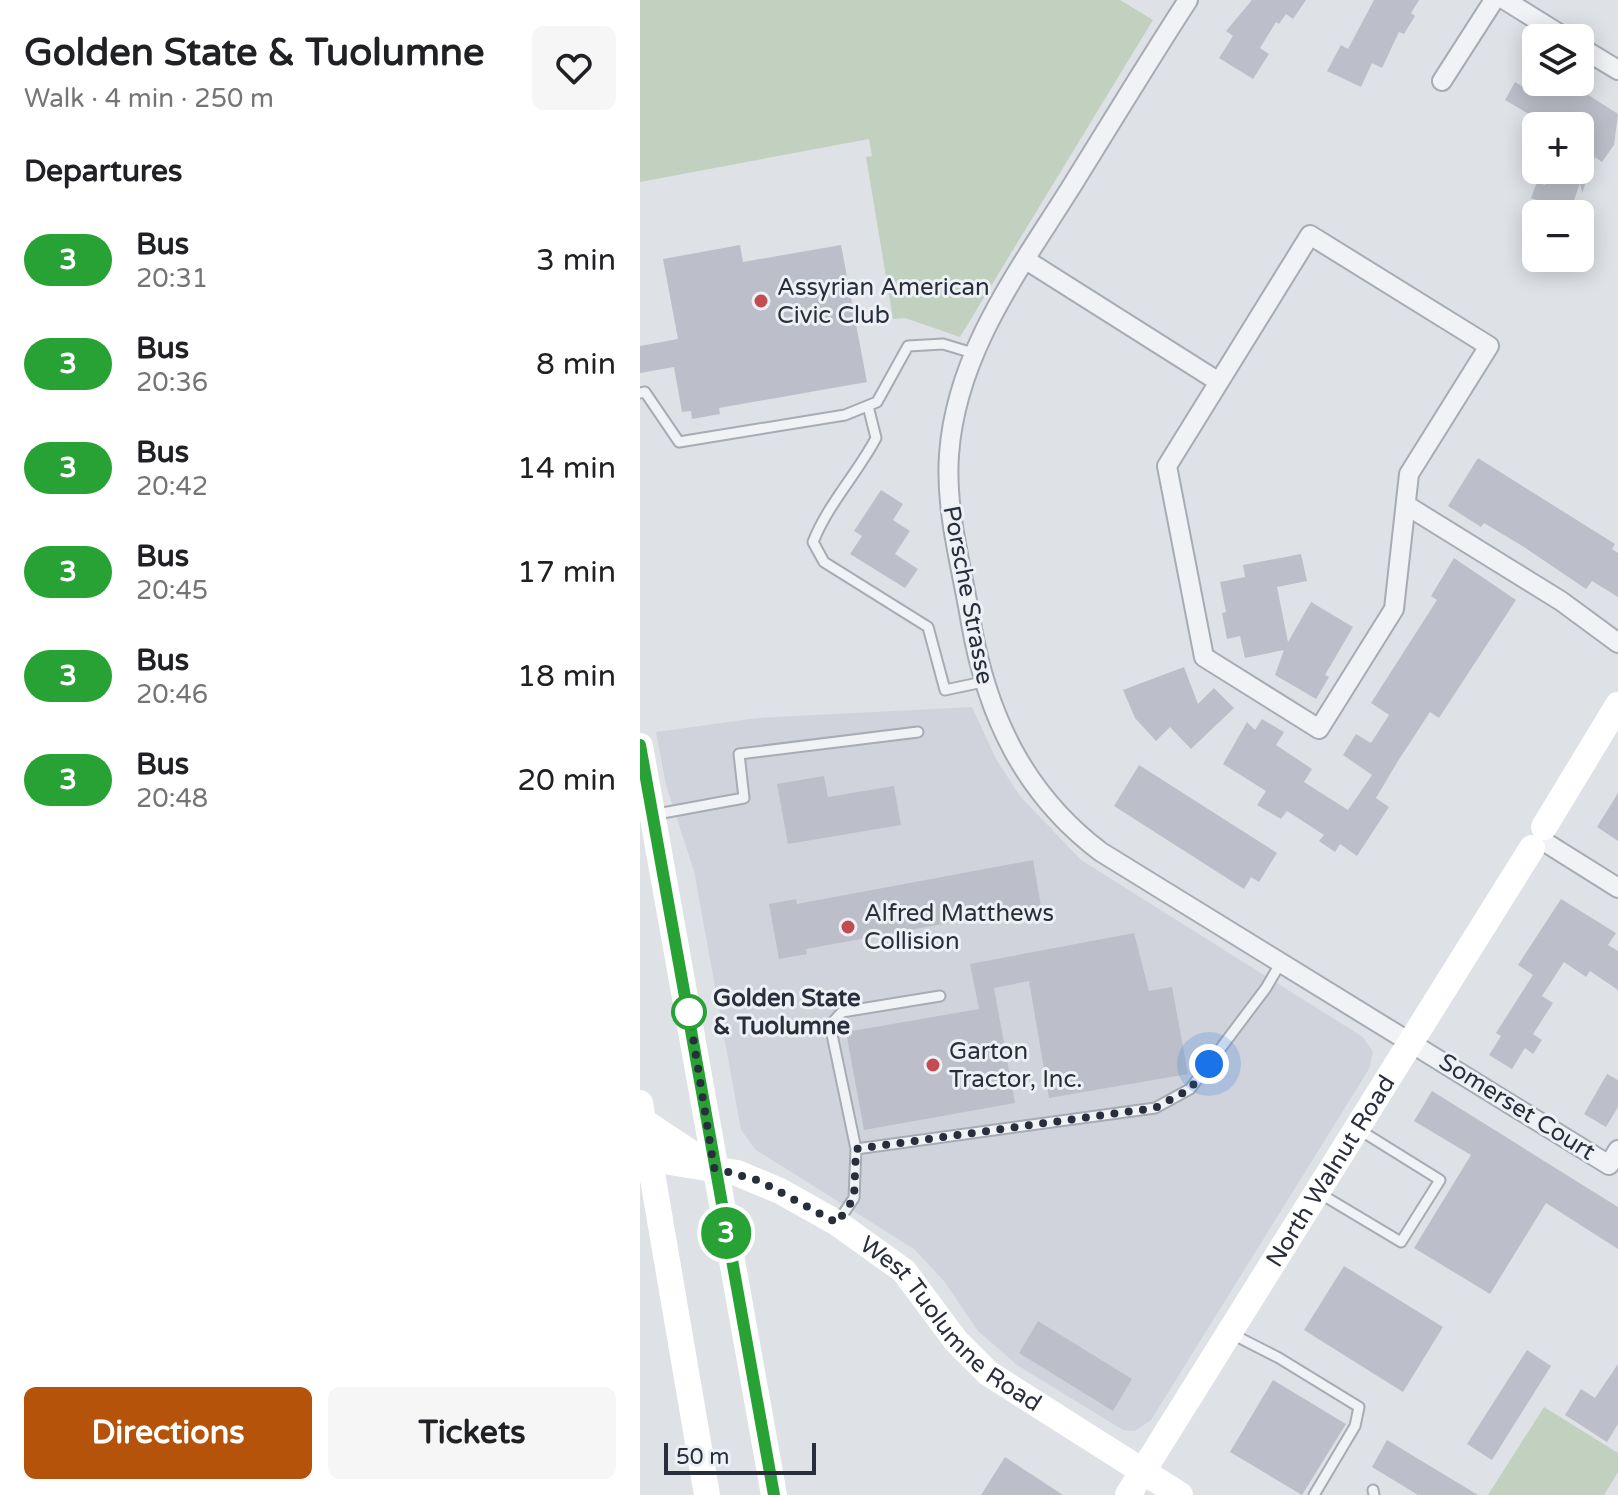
<!DOCTYPE html>
<meta charset="utf-8">
<style>
body{margin:0;font-family:"Varela Round",sans-serif;background:#f6f6f6;color:#202124;height:100vh;display:flex;flex-direction:column;font-size:30px;white-space:nowrap}
*{box-sizing:border-box;margin:0}
p{font-size:26px;color:#757577}
.icon{flex:none;width:44px;height:44px;fill:none;stroke:currentColor;stroke-width:2;stroke-linecap:round;stroke-linejoin:round}
.map{position:relative;flex:1;overflow:hidden}
.details{display:flex;flex-direction:column;background:#fff;width:640px}
.details>*{flex:none}
.badge{padding:0 16px;border-radius:26px;font-size:28px;line-height:52px}
.buttons{position:absolute;left:882px;top:24px;display:grid;gap:16px}
.buttons a{display:grid;place-items:center;width:72px;height:72px;border-radius:12px;background:#fff;box-shadow:0 4px 20px #0003;font-size:40px}
.scale{position:absolute;left:24px;bottom:20px;width:152px;box-sizing:border-box;padding-left:8px;border:4px solid #282e3c;border-top:0;font-size:22px;line-height:28px;white-space:nowrap;color:#282e3c;-webkit-text-stroke:6px #edf0f4;paint-order:stroke}
.you{position:absolute;width:40px;height:40px;margin:-20px;border:6px solid #fff;border-radius:50%;background:#1a73e8;box-shadow:0 0 0 12px #1a73e833}
.map>.badge{position:absolute;translate:-50% -50%;box-shadow:0 0 0 4px #fff}
h2{padding:0 24px;font-size:30px;line-height:72px}
.round{display:grid;place-items:center;flex:none;width:84px;height:84px;border-radius:12px;background:#f6f6f6}
.head{display:flex;align-items:center;justify-content:space-between;height:136px;padding:0 24px}
h1{font-size:38px;font-weight:700;line-height:60px}
.cta{display:flex;gap:16px;margin-top:auto;padding:16px 24px}
.cta a{flex:1;height:92px;border-radius:12px;background:#b45309;color:#fff;font-size:32px;font-weight:700;line-height:92px;text-align:center}
.cta a+a{background:#f6f6f6;color:#202124}
ul{padding:0;list-style:none}
li{display:flex;align-items:center;gap:24px;height:104px;padding:0 24px}
li div{flex:1}
li b{display:block;font-size:30px}
li em{font-style:normal}
li .badge{min-width:88px;font-weight:700;text-align:center}
main{display:flex;flex:1;min-height:0}
.map>svg:first-child{display:block}
.built{fill:#d0d3db}
.green{fill:#c2d0c0}
.building{fill:#bcbfc9}
.lines{fill:none;stroke-linecap:round;stroke-linejoin:round}
.lane-casing{stroke:#a7abb3;stroke-width:13}
.street-casing{stroke:#a7abb3;stroke-width:22}
.lane{stroke:#f0f2f5;stroke-width:9}
.street{stroke:#f0f2f5;stroke-width:18}
.secondary{stroke:#fff;stroke-width:26}
.line-casing{stroke:#fff;stroke-width:18}
.line{stroke:#29a235;stroke-width:12}
.walk{stroke:#282e3c;stroke-width:8;stroke-dasharray:0 14.4}
.poi-dot{fill:#c34b53;stroke:#edf0f4;stroke-width:3}
.stop-dot{fill:#fff;stroke:#29a235;stroke-width:4}
.labels{text-anchor:middle;dominant-baseline:central;stroke-width:6;stroke-linejoin:round;paint-order:stroke}
.poi-label{font-size:24px;fill:#282e3c;stroke:#edf0f4;text-anchor:start}
.street-label{font-size:24px;fill:#282e3c;stroke:#edf0f4}
.stop-label{font-size:24px;font-weight:bold;fill:#282e3c;stroke:#edf0f4;text-anchor:start}
</style>
<main>
<section class="details">
<div class="head"><div><h1>Golden State &amp; Tuolumne</h1><p>Walk · 4 min · 250 m</p></div><a class="round"><svg class="icon" aria-label="heart" viewBox="0 0 24 24"><path d="M12 20l-8-8c-3-5 5-10 8-4 3-6 11-1 8 4z"/></svg></a></div>
<h2>Departures</h2>
<ul>
<li><span class="badge" style="background:#29a235;color:#fff">3</span><div><b>Bus</b><p>20:31</p></div><em>3 min</em></li>
<li><span class="badge" style="background:#29a235;color:#fff">3</span><div><b>Bus</b><p>20:36</p></div><em>8 min</em></li>
<li><span class="badge" style="background:#29a235;color:#fff">3</span><div><b>Bus</b><p>20:42</p></div><em>14 min</em></li>
<li><span class="badge" style="background:#29a235;color:#fff">3</span><div><b>Bus</b><p>20:45</p></div><em>17 min</em></li>
<li><span class="badge" style="background:#29a235;color:#fff">3</span><div><b>Bus</b><p>20:46</p></div><em>18 min</em></li>
<li><span class="badge" style="background:#29a235;color:#fff">3</span><div><b>Bus</b><p>20:48</p></div><em>20 min</em></li>
</ul>
<div class="cta"><a>Directions</a><a>Tickets</a></div>
</section>
<div class="map">
<svg width="978" height="1495" viewBox="0 0 978 1495">
<rect width="100%" height="100%" fill="#dee1e6"/>
<!-- built -->
<path class="built" d="M332,707l24,52 24,37 61,64 282,177 10,15 -4,17 -218,351 -16,11 -12,-1 -106,-65 -39,-34 -34,-50 -30,-32 -158,-99 -15,-20 -47,-259 -28,-86 -10,-53 102,-14z"/>
<!-- green -->
<path class="green" d="M0,0h480l33,20 -193,317 -55,-19 -12,1 -27,-162 6,-1 -3,-17 -229,43z
M904,1407l74,46v19l-14,23h-116z"/>
<!-- building -->
<path class="building" d="M612,0h54l-13,19 -7,-5 -7,10 -3,-2 -16,26 9,6 -16,25 -34,-21 14,-22 -7,-5z
M734,0h45l-8,13 4,3 -11,18 -5,-2 -17,36 -10,-5 -11,24 -34,-16 14,-26 7,4z
M875,82l7,4 3,-4h43l50,32 -4,31 -12,17 -7,-5 -13,36 -2,-10 -10,29 -39,-14 6,-16 8,3 5,-15h30v-44h-30l-45,-26z
M100,245l3,17 98,-17 26,137 -148,26 1,6 -28,5 -1,-8 -9,1 -8,-45 -34,6v-27l38,-7 -15,-80z
M838,458l137,86 -3,5 6,4v44l-26,-16 -6,8 -62,-42 -40,-24 -3,4 -33,-21z
M241,490l22,14 -10,16 17,11 -15,23 23,15 -13,19 -55,-34 12,-18 -8,-5z
M661,554l6,27 -30,6 11,55 23,-40 42,25 -28,48 4,2 -13,22 -41,-24 9,-25 -39,8 -5,-22 -13,3 -5,-26 4,-1 -6,-30 25,-5 -2,-12z
M814,558l62,42 -77,118 -9,-6 -32,49 -22,37 13,9 -32,49 -17,-12 -5,8 -16,-11 5,-6 -37,-24 -6,8 -24,-14 9,-14 -43,-27 24,-42 8,8 7,-11 22,13 -8,13 36,24 -8,13 44,28 24,-35 -29,-20 13,-21 15,9 18,-28 -18,-12 66,-103 -6,-4z
M544,667l14,37 16,-16 20,20 -43,41 -21,-22 -14,14 -21,-23 -12,-28z
M499,765l138,88 -18,29 -8,-5 -7,12 -130,-83z
M184,776l4,21 66,-11 7,39 -113,19 -11,-60z
M978,793v48l-21,-14z
M393,860l8,46 -235,43 1,5 -28,5 -10,-55 27,-5 1,5z
M921,899l55,34 -8,12 10,6v39l-28,-19 -4,6 -22,-15 -22,34 11,7 -20,31 9,6 -9,14 -8,-6 -13,21 -23,-14 12,-19 -5,-3 37,-58 -15,-10z
M494,933l15,58 23,-4 16,87 -139,24 -20,-117 -35,7 21,115 -151,27 -18,-98 133,-23 -9,-45z
M967,1074l11,6v27l-12,20 -22,-13z
M792,1091l186,116v42l-72,-46 -56,91 -76,-46 57,-93 -57,-34z
M704,1266l99,61 -40,65 -99,-62z
M398,1321l94,58 -19,32 -94,-58z
M887,1350l24,16 -59,94 -25,-16z
M978,1364v60l-11,18 -42,-27 16,-26 14,9z
M633,1380l73,44 -44,71 -72,-43z
M747,1440l91,55h-60l-46,-28z
M365,1457l58,38h-82z"/>
<g class="lines">
<!-- lane casing -->
<g class="lane-casing">
<path id="lane" d="M0,393l5,-1 34,50 166,-27 32,-13 31,-56 35,-2 30,9
M228,406l8,32c-19,36 -48,66 -63,104l11,20 104,65 17,63 38,-8
M17,814l87,-16 -5,-44 179,-22
M216,1149l299,-41 35,-19 76,-101 14,-24
M679,1193l82,49 39,-62 -82,-51
M199,1220l15,-22 2,-49 -26,-124 12,-13 98,-16
M592,1334l47,24 80,49 -4,19 -41,69
M733,1490l1,5"/>
</g>
<!-- street casing -->
<g class="street-casing">
<path id="street" d="M548,0c-39,60 -77,123 -115,184 -53,85 -117,168 -124,271 -4,56 13,113 22,168 16,92 53,171 130,229l508,313 9,-15
M865,0l61,38
M940,47l38,23
M802,81l52,-81
M670,235l179,111 -80,128 -15,135 -75,120 -115,-72 -37,-191z
M386,260l193,122
M766,505l155,96 57,42
M908,844l70,44"/>
</g>
<!-- lane -->
<use href="#lane" class="lane"/>
<!-- street -->
<use href="#street" class="street"/>
<!-- secondary -->
<g class="secondary">
<path d="M0,746l134,749"/>
<path d="M904,827l74,-122"/>
<path d="M0,1103l67,392"/>
<path d="M0,1119l68,45"/>
<path id="s1" d="M0,1157l97,16 43,18 57,32 67,48 52,70 32,32 192,122"/>
<path id="s2" d="M488,1495l404,-647"/>
</g>
</g>
<g class="lines">
<!-- line casing -->
<g class="line-casing">
<path id="line" d="M0,745l134,750"/>
</g>
<!-- line -->
<use href="#line" class="line"/>
<!-- walk -->
<path class="walk" d="M49,1012l25,156 46,13 77,42 17,-25 2,-49 299,-41 35,-19 19,-25"/>
</g>
<!-- markers -->
<g class="poi-dot">
<circle cx="121" cy="301" r="8"/>
<circle cx="208" cy="927" r="8"/>
<circle cx="293" cy="1065" r="8"/>
</g>
<circle class="stop-dot" cx="49" cy="1012" r="16"/>
<g class="labels">
<!-- poi labels -->
<g class="poi-label">
<text x="137" y="287">Assyrian American<tspan x="137" dy="28">Civic Club</tspan></text>
<text x="224" y="913">Alfred Matthews<tspan x="224" dy="28">Collision</tspan></text>
<text x="309" y="1051">Garton<tspan x="309" dy="28">Tractor, Inc.</tspan></text>
</g>
<!-- street labels -->
<g class="street-label">
<text transform="translate(328 595) rotate(79)">Porsche Strasse</text>
<text transform="translate(877 1107) rotate(32)">Somerset Court</text>
<text stroke="none"><textPath href="#s2" startOffset="382">North Walnut Road</textPath></text>
<text stroke="none"><textPath href="#s1" startOffset="364">West Tuolumne Road</textPath></text>
</g>
<!-- stop labels -->
<g class="stop-label">
<text x="73" y="998">Golden State<tspan x="73" dy="28">&amp; Tuolumne</tspan></text>
</g>
</g>
</svg>
<div class="buttons">
<a><svg class="icon" aria-label="layers" viewBox="0 0 24 24"><path d="M12 4l9 5-9 5-9-5zM3 14l9 5 9-5"/></svg></a>
<a>+</a>
<a>−</a>
</div>
<div class="scale">50 m</div>
<div class="you" style="left:569px;top:1064px"></div>
<b class="badge" style="left:86px;top:1233px;background:#29a235;color:#fff">3</b>
</div>
</main>
